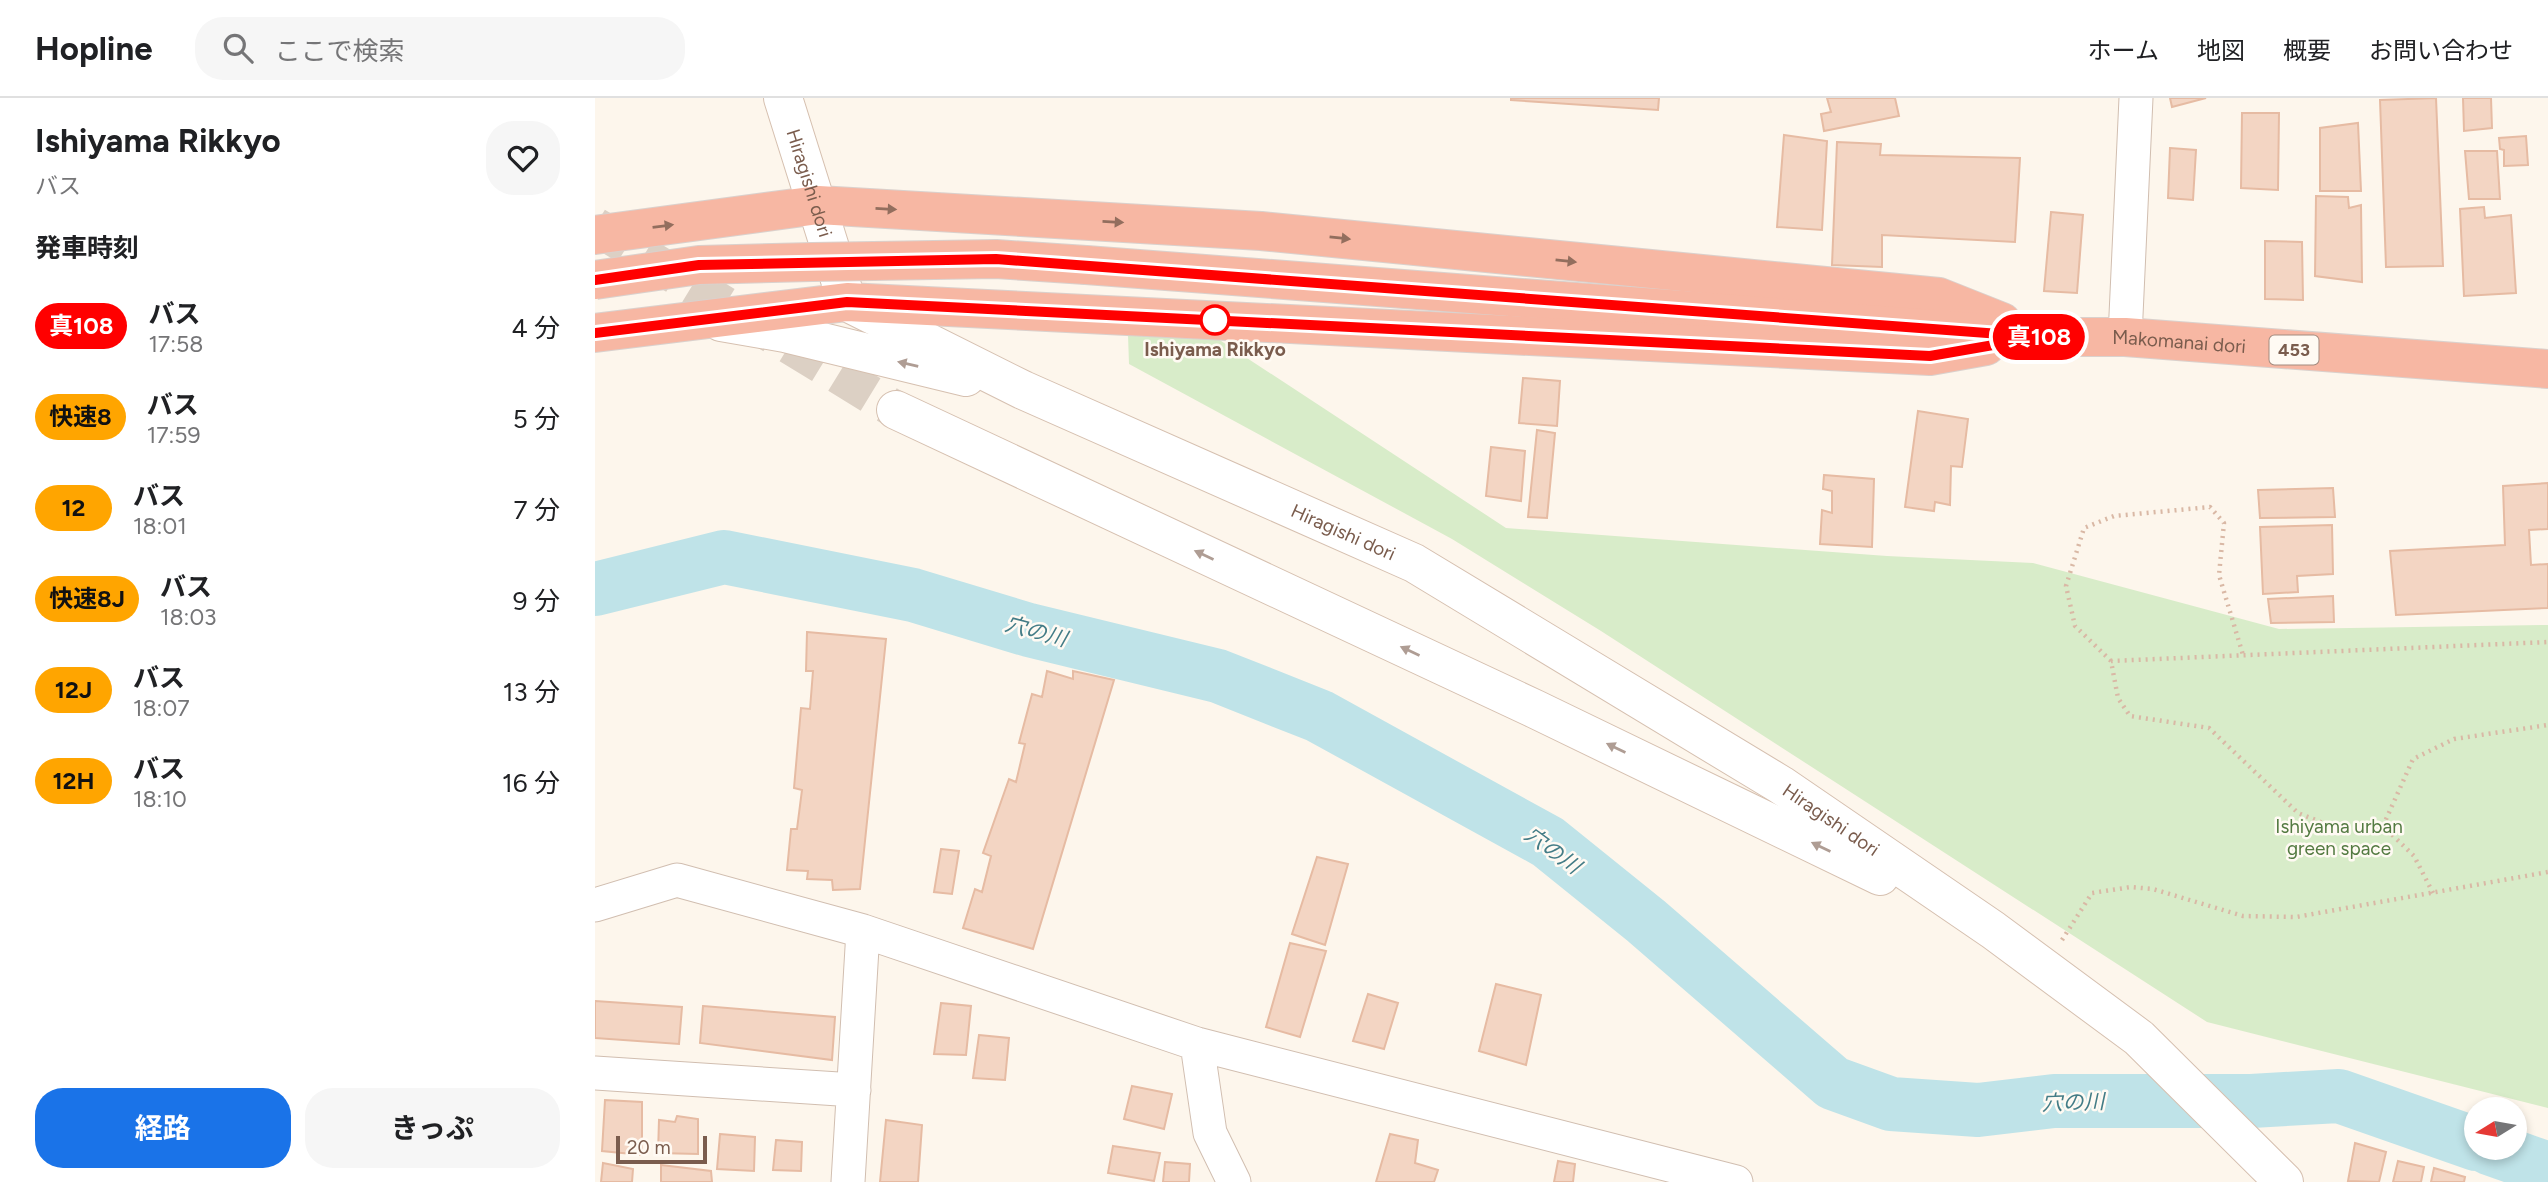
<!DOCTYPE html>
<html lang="ja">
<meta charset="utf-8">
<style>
body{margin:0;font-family:Figtree,"Noto Sans JP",sans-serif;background:#f6f6f6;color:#202124;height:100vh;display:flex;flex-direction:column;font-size:26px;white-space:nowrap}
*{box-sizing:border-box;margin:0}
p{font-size:23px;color:#757577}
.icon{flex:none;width:38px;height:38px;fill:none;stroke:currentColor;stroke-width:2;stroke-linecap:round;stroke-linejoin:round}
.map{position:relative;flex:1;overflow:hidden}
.drawer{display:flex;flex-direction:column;background:#fff;width:595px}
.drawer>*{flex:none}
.badge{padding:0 14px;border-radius:23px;font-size:24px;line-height:46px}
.needle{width:46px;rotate:259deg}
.tools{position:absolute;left:1869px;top:999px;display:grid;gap:14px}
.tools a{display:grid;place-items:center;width:63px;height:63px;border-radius:50%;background:#fff;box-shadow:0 4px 10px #0003;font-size:35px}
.scale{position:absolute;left:21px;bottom:18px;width:91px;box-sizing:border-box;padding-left:7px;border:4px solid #7a5c4d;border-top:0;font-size:19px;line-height:24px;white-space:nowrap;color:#7a5c4d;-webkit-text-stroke:5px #fffaf3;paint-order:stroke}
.map>.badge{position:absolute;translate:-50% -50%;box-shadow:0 0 0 4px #fff}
h2{padding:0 35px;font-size:26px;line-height:63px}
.round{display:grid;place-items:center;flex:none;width:74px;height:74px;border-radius:28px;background:#f6f6f6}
.head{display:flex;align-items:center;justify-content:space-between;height:119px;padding:0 35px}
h1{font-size:33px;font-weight:700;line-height:52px}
.button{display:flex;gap:14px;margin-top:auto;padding:14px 35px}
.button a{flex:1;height:80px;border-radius:28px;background:#1a73e8;color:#fff;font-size:28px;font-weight:700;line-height:80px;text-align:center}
.button a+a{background:#f6f6f6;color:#202124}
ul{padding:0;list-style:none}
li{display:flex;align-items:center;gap:21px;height:91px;padding:0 35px}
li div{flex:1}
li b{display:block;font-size:26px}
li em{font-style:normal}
li .badge{min-width:77px;font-weight:700;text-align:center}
header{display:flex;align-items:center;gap:42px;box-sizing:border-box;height:98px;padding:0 35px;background:#fff;border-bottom:2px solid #e0e0e0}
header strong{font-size:33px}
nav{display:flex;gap:38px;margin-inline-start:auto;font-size:24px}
.search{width:490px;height:63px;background:#f6f6f6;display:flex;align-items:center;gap:18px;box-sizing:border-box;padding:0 24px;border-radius:28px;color:#757577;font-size:26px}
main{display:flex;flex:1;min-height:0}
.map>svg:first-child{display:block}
.green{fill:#d8ecc9}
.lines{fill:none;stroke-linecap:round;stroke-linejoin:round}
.river{stroke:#bfe3e8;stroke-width:54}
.building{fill:#f3d5c3;stroke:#e6bba3;stroke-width:2}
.secondary-tunnel{stroke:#dcd0c4;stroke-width:38;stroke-dasharray:38 19;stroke-linecap:butt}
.street-casing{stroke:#d1beb0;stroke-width:35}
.secondary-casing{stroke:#d6c0b0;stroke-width:40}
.highway-casing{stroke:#dad1cd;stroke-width:40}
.path{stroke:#d9b8a5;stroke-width:4.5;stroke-dasharray:2 5;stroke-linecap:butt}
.street{stroke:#fff;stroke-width:33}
.secondary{stroke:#fff;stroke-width:38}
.highway{stroke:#f7b7a3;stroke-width:38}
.highway-bridge-casing{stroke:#dad1cd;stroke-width:40;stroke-linecap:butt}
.highway-bridge{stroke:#f7b7a3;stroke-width:38}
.oneway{fill:#936e5e}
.oneway2{fill:#af9d94}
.line-casing{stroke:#fff;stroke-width:16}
.line{stroke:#f00;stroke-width:10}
.stop-dot{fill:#fff;stroke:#f00;stroke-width:3.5}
.labels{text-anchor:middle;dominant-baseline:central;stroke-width:5;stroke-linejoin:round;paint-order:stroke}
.shield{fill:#fffaf3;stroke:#a28b7f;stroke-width:2}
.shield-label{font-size:18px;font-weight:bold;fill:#7a5c4d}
.street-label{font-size:19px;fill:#7a5c4d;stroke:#fffaf3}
.stop-label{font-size:19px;font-weight:bold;fill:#7a5c4d;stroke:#fffaf3}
.park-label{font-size:19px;fill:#537a41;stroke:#fffaf3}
.water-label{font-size:21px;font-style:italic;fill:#437c86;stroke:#fffaf3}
</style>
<header>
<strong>Hopline</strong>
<div class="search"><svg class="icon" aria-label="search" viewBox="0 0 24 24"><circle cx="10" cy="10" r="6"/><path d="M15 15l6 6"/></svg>ここで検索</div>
<nav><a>ホーム</a><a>地図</a><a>概要</a><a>お問い合わせ</a></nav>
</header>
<main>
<section class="drawer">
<div class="head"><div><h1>Ishiyama Rikkyo</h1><p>バス</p></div><a class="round"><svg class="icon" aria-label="heart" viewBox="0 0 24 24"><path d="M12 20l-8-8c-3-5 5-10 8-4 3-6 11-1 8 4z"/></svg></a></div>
<h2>発車時刻</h2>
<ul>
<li><span class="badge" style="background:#f00;color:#fff">真108</span><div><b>バス</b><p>17:58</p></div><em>4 分</em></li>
<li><span class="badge" style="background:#ffa500;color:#111">快速8</span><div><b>バス</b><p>17:59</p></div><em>5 分</em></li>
<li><span class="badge" style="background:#ffa500;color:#111">12</span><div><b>バス</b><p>18:01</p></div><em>7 分</em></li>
<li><span class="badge" style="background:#ffa500;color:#111">快速8J</span><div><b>バス</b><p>18:03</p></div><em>9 分</em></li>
<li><span class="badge" style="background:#ffa500;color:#111">12J</span><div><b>バス</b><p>18:07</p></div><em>13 分</em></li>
<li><span class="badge" style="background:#ffa500;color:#111">12H</span><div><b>バス</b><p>18:10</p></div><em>16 分</em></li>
</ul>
<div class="button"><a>経路</a><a>きっぷ</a></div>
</section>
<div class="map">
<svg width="1953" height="1084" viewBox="0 0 1953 1084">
<rect width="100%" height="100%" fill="#fdf6ec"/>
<!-- green -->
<path class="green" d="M533,237l87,2 291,191 381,28 146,7 246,66 269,-4v483l-341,-86 -606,-391 -149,-92 -323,-175z"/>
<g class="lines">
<!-- river -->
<path class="river" d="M0,491l129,-32 189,38 116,35 189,46 101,40 229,126 98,79 187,162 58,21 87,6 76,-9h197l88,-5 137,48
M1894,1050l59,21"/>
</g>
<!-- building -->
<path class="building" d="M916,0h148l-1,12 -147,-10z
M1232,0h68l4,18 -75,15 -3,-17 10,-2z
M1575,0h36l-34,9z
M1841,0l7,168 -57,1 -6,-167z
M1868,0h28l1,30 -28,3z
M1647,15h37l-1,77 -37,-2z
M1763,25l3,68h-41v-63z
M1189,37l43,6 -5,89 -45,-3z
M1931,38l2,29 -24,1v-16l-4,-1 -1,-11z
M1242,44l44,2 -1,11 140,3 -5,84 -133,-7v32l-50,-2z
M1575,50l26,2 -3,50 -25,-2z
M1870,53h32l3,48h-31z
M1721,98l32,1 1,11 12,-3 1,77 -47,-6z
M1889,109l1,11 26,-3 5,78 -52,3 -4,-87z
M1456,114l32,3 -6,78 -33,-2z
M1670,143l37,1 1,58 -38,-1z
M928,280l37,3 -3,45 -38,-3z
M1323,313l50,8 -6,48 -11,-1 -1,39 -15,-3 -1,9 -29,-4z
M942,332l18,3 -8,85 -19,-1z
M896,349l34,4 -4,50 -35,-5z
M1229,377l50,4 -2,68 -52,-3 2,-34 10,3v-22l-9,-2z
M1953,385v46l-19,1 2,35 17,-1v44l-152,7 -6,-64 115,-6 -2,-59z
M1738,390l2,29 -75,1 -2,-28z
M1737,427l1,49 -36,2 1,16 -35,2 -3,-67z
M1738,498l1,26 -63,1 -3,-24z
M212,534l79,7 -26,250 -27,1 -1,-10 -25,-1 1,-8 -21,-1 4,-41h6l5,-39 -8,-2 7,-80 9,1 3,-38h-7z
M452,573l26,8v-8l41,9 -81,269 -70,-21 12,-39 7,3 9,-36 -8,-3 26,-74 7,3 9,-38 -6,-1 13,-49 10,3z
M346,751l18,2 -7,43 -18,-2z
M722,759l31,7 -23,81 -33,-11z
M695,845l36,8 -26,86 -34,-10z
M901,886l45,11 -15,70 -47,-14z
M773,896l30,9 -14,46 -31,-8z
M0,903l87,6 -3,37 -84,-6z
M346,905l30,3 -5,49 -32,-1z
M108,908l132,11 -3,43 -132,-17z
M384,937l30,3 -4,42 -32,-2z
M537,988l40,8 -8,35 -40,-10z
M10,1002l37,2v53l-40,-4z
M82,1018l21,3v35l-40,-1 1,-33 16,2z
M291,1022l36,5 -4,57h-38z
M125,1036l35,3 -1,34 -37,-2z
M795,1036l28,6 -3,23 23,7 -4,12h-58z
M181,1042l26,2 -1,29 -28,-1z
M1760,1045l31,9 -7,30 -31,-1z
M518,1048l47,7 -6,28 -46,-8z
M963,1063l17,3 -2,18h-19z
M1803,1063l26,6 -3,15h-28z
M570,1064l25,2 -1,18h-26z
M8,1065l30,6 -1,13h-31z
M66,1067l50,6 1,11h-51z
M1839,1070l31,9 -1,5h-33z"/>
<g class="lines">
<!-- secondary-tunnel -->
<path class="secondary-tunnel" d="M0,128l301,184"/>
<!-- street casing -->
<g class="street-casing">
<path id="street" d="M1530,239l11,-239
M0,807l82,-25 186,51 334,113 539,138
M602,946l13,89 24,49
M0,975l259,17
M253,1084l15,-251"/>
</g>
<!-- secondary casing -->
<g class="secondary-casing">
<g id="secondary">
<path id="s1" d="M188,0l64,204 176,88 391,173 367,222 212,145 146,108 145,144"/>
<path d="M126,224l64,11 181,44"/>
<path d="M301,312l639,299 345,167"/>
</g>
</g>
<!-- highway casing -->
<g class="highway-casing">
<g id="highway">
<path d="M0,137l223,-30 443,26 678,66 63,25"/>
<path id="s2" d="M491,167l954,72h85l423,32"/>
<path d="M0,235l252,-31 1083,54 56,-10"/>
</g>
</g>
<!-- path -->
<path class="path" d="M1516,563l-36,-35 -9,-40 18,-58 30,-12 96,-9 14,16 -5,52 24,80
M1788,728l30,-67 41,-20 94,-14
M1838,795l-19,-37 -31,-30 -55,-1 -30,-12 -89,-85 -79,-12 -12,-18 -7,-37 437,-19
M1467,842l30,-47 39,-6 22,2 90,27 53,1 252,-45"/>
<!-- street -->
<use href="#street" class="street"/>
<!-- secondary -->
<use href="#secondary" class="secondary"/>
<!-- highway -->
<use href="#highway" class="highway"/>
<!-- highway-bridge casing -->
<g class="highway-bridge-casing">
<path id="highway-bridge" d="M0,182l104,-15 113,-3 184,-3 90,6"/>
</g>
<!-- highway-bridge -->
<use href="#highway-bridge" class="highway-bridge"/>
</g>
<!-- one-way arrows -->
<defs><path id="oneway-solid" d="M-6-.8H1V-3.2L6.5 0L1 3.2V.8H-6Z" transform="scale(1.75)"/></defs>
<g class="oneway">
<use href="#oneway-solid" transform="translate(291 111) rotate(3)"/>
<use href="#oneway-solid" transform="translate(518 124) rotate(3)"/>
<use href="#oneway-solid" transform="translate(68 128) rotate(-7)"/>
<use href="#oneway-solid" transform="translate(745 140) rotate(6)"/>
<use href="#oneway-solid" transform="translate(971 163) rotate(6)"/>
</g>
<g class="oneway2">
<use href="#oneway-solid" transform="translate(313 266) rotate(-167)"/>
<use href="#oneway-solid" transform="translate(609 457) rotate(-155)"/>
<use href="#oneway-solid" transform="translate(815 553) rotate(-155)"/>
<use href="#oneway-solid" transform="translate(1021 650) rotate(-154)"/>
<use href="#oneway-solid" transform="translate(1226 749) rotate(-154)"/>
</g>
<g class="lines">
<!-- line casing -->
<g class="line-casing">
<path id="line" d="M0,182l104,-15 297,-6 1044,78 -110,19 -1083,-54 -252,31"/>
</g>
<!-- line -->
<use href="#line" class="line"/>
</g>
<!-- markers -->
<circle class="stop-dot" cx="620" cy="222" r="14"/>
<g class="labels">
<!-- shield labels -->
<rect class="shield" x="1674.5" y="237.5" width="49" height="29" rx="5"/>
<g class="shield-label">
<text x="1699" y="252">453</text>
</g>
<!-- street labels -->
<g class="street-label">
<text stroke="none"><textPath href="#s1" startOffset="89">Hiragishi dori</textPath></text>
<text stroke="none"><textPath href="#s2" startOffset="1096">Makomanai dori</textPath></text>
<text stroke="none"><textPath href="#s1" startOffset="761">Hiragishi dori</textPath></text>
<text stroke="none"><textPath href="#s1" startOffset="1328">Hiragishi dori</textPath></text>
</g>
<!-- stop labels -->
<g class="stop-label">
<text x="620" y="251">Ishiyama Rikkyo</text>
</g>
<!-- park labels -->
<g class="park-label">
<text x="1744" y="728">Ishiyama urban<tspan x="1744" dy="22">green space</tspan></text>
</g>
<!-- water labels -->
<g class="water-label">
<text transform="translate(441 533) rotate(15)">穴の川</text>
<text transform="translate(958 752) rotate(36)">穴の川</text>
<text transform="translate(1478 1004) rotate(-2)">穴の川</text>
</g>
</g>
</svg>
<div class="tools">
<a><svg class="needle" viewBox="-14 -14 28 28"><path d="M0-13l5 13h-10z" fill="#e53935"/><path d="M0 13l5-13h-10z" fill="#757577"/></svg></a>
</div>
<div class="scale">20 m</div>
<b class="badge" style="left:1444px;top:239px;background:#f00;color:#fff">真108</b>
</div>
</main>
